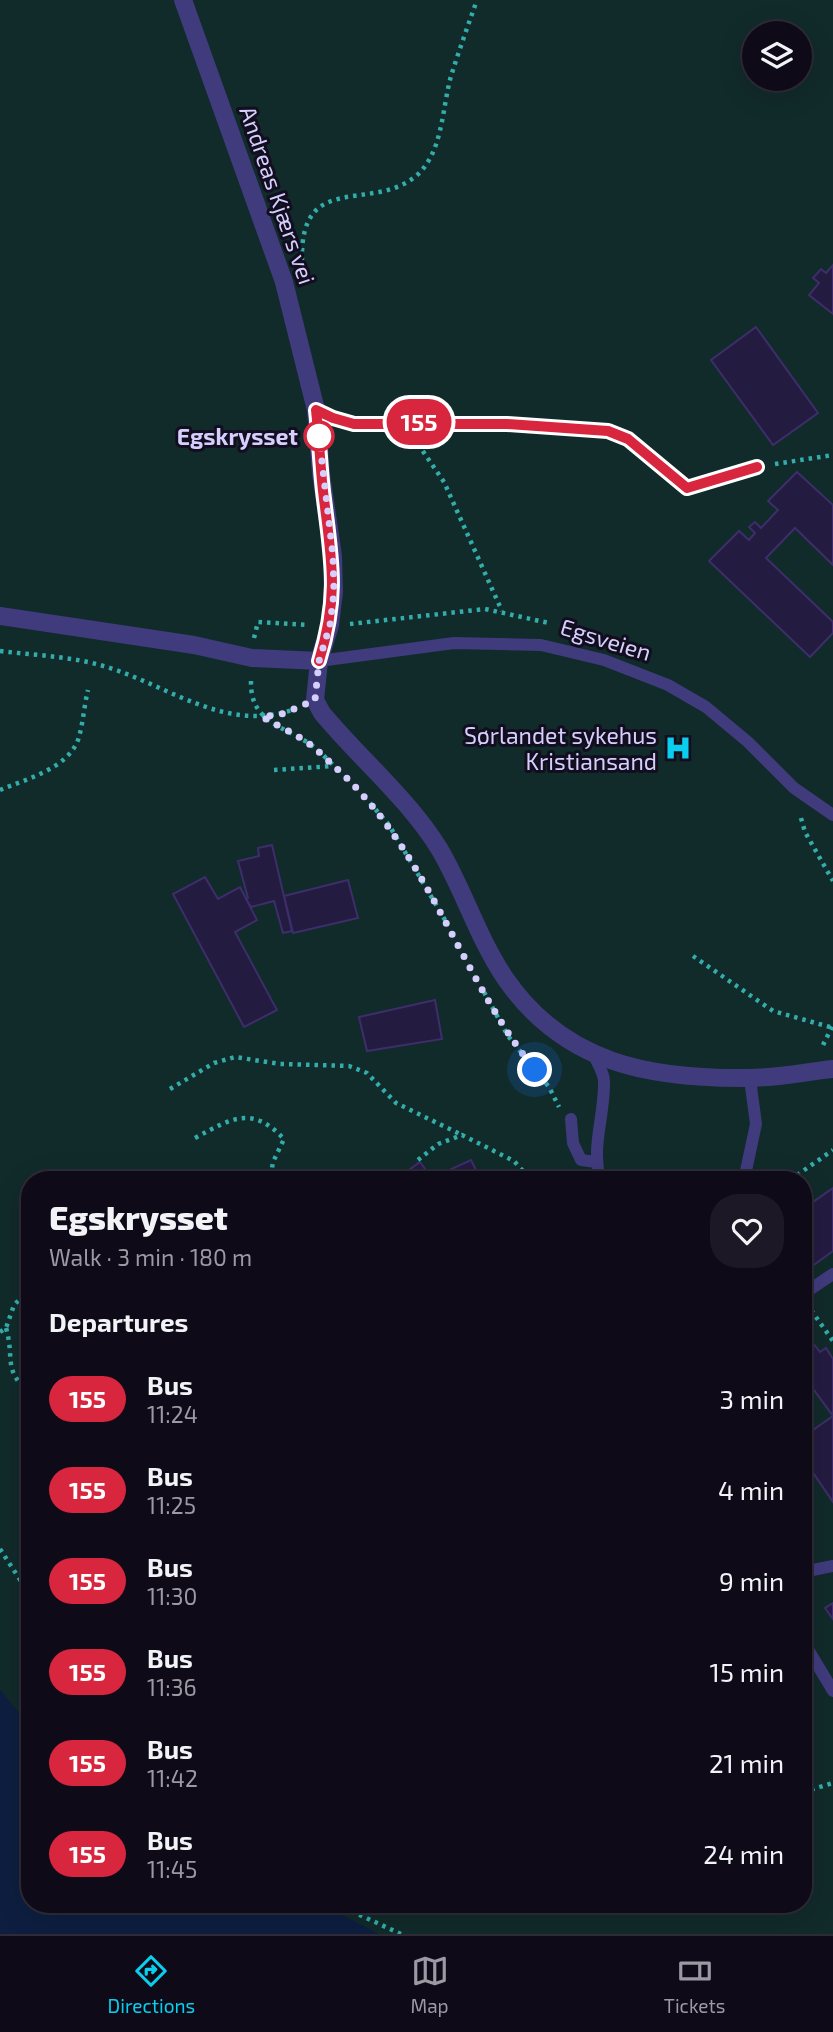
<!DOCTYPE html>
<meta charset="utf-8">
<style>
body{margin:0;font-family:"Exo 2",sans-serif;background:#1c1825;color:#f1f3f6;height:100vh;display:flex;flex-direction:column;font-size:26px;white-space:nowrap}
*{box-sizing:border-box;margin:0}
p{font-size:23px;color:#9b9aa2}
.icon{flex:none;width:38px;height:38px;fill:none;stroke:currentColor;stroke-width:2;stroke-linecap:round;stroke-linejoin:round}
.map{position:relative;flex:1;overflow:hidden}
.drawer{position:absolute;left:21px;top:1171px;width:791px;height:742px;display:flex;flex-direction:column;background:#0e0a18;border-radius:28px;box-shadow:0 7px 28px #0002,0 0 0 2px #2e2b37}
.drawer>*{flex:none}
.badge{padding:0 14px;border-radius:23px;font-size:24px;line-height:46px}
.tools{position:absolute;left:742px;top:21px;display:grid;gap:14px}
.tools a{display:grid;place-items:center;width:70px;height:70px;border-radius:50%;background:#0e0a18;box-shadow:0 7px 28px #0002,0 0 0 2px #2e2b37;font-size:35px}
.you{position:absolute;width:35px;height:35px;margin:-18px;border:5px solid #fff;border-radius:50%;background:#1a73e8;box-shadow:0 0 0 10px #1a73e833}
.map>.badge{position:absolute;translate:-50% -50%;box-shadow:0 0 0 4px #fff}
h2{padding:0 28px;font-size:26px;line-height:63px}
.round{display:grid;place-items:center;flex:none;width:74px;height:74px;border-radius:28px;background:#1c1825}
.overview{display:flex;align-items:center;justify-content:space-between;height:119px;padding:0 28px}
h1{font-size:33px;font-weight:800;line-height:52px}
ul{padding:0;list-style:none}
li{display:flex;align-items:center;gap:21px;height:91px;padding:0 28px}
li div{flex:1}
li b{display:block;font-size:26px}
li em{font-style:normal}
li .badge{min-width:77px;font-weight:700;text-align:center}
.menu{display:flex;justify-content:space-around;align-items:center;height:98px;border-top:2px solid #2e2b37;background:#0e0a18;font-size:19px;color:#9b9aa2}
.menu a{display:grid;justify-items:center;gap:4px}
.menu .active{color:#0aceee}
.map>svg:first-child{display:block}
.green{fill:#112a2a;fill-rule:evenodd}
.water{fill:#0d1e40}
.building{fill:#241b41;stroke:#3d2e6b;stroke-width:2}
.lines{fill:none;stroke-linecap:round;stroke-linejoin:round}
.path{stroke:#33adab;stroke-width:4.5;stroke-dasharray:3.5 5;stroke-linecap:butt}
.service{stroke:#403b7d;stroke-width:12}
.minor{stroke:#403b7d;stroke-width:18}
.tertiary{stroke:#403b7d;stroke-width:18}
.line-casing{stroke:#fff;stroke-width:16}
.line{stroke:#d7263d;stroke-width:10}
.walk{stroke:#d6cffd;stroke-width:7;stroke-dasharray:0 12.6}
.stop-dot{fill:#fff;stroke:#d7263d;stroke-width:3.5}
.labels{text-anchor:middle;dominant-baseline:central;stroke-width:6;stroke-linejoin:round;paint-order:stroke}
.street-label{font-size:23px;fill:#d6cffd;stroke:#120e20}
.stop-label{font-size:23px;font-weight:bold;fill:#d6cffd;stroke:#120e20;text-anchor:end}
.poi-label{font-size:23px;fill:#d6cffd;stroke:#120e20;text-anchor:end}
</style>
<div class="map">
<svg width="833" height="1934" viewBox="0 0 833 1934">
<rect width="100%" height="100%" fill="#120e20"/>
<!-- green -->
<path class="green" d="M0,0h833v1934h-780l-53,-47zM754,33h46v46h-46zM30,1180h773v724h-773z"/>
<!-- water -->
<path class="water" d="M0,1690l30,36v178h291l58,30h-379z"/>
<!-- building -->
<path class="building" d="M833,265v49l-24,-19 10,-12 -6,-5 8,-9 5,4z
M756,327l62,86 -45,32 -62,-85z
M797,472l36,33v60l-38,-37 -29,30 67,64v11l-23,24 -101,-96 30,-30 10,9 6,-7 -6,-6 6,-5 6,6 17,-18 -10,-9z
M272,845l20,86 -9,2 -9,-32 -23,6 -5,-8 2,-1 -10,-37 21,-5 -1,-8z
M205,877l13,22 22,-12 17,33 -22,12 42,78 -33,17 -71,-133z
M348,880l10,38 -65,15 -9,-37z
M435,1000l7,39 -75,12 -8,-34z
M471,1160l10,20h-29l-3,-10z
M420,1162l13,18h-27l-4,-5z
M833,1188v63l-25,18 -5,-2v-73l7,10z
M812,1342l8,10 6,-4 7,11v57l-30,-41v-27z
M833,1416v86l-26,-38 -4,3v-30z
M833,1603v16l-8,-11z"/>
<g class="lines">
<!-- path -->
<path class="path" d="M302,260c-2,-90 69,-47 114,-84 27,-23 26,-68 35,-100 8,-25 17,-51 26,-76
M418,444l26,38 58,129
M775,464l58,-9
M350,624l135,-15 64,14
M254,638l4,-16 50,3
M0,651c32,4 65,5 96,13 68,17 127,71 199,45
M251,681c-1,39 28,44 56,61 12,8 23,20 33,30
M274,770l59,-4
M0,790c26,-11 67,-21 78,-50 5,-15 6,-34 10,-50
M370,803l19,22 59,100
M801,818l4,14 28,49
M693,956l80,55 57,16
M484,992l24,44 41,51 10,20
M823,1045l10,-20
M170,1089l44,-26 21,-6 45,7 69,2 18,7 29,30 66,32
M195,1138c37,-20 57,-33 89,1l-11,23 -3,18
M418,1160l20,-16 24,-9 52,26 17,19
M790,1180l43,-30
M811,1310l22,31
M6,1328c9,30 -4,42 24,65
M0,1332l6,-4 8,-23 16,-16
M0,1549l30,46
M803,1792l30,-9
M336,1904l65,30"/>
<!-- service -->
<path class="service" d="M316,410l17,8 20,6 182,1 73,6 20,8 59,49 70,-21
M319,661l135,-18 87,2 63,15 64,25 38,22 42,35 46,46 39,27
M594,1055c3,8 10,18 10,26 1,34 -13,64 -4,99
M571,1119l2,24 8,17 15,2
M744,1180l12,-56 -6,-45
M803,1294l30,-20
M803,1572l30,-6
M803,1641l30,50"/>
<!-- minor -->
<path class="minor" d="M319,661l-4,39 7,13c39,47 86,85 118,137 24,41 38,88 65,128 59,86 145,101 243,100 28,0 57,-6 85,-9"/>
<!-- tertiary -->
<path class="tertiary" d="M0,616l194,29 58,13 67,3 11,-36 4,-33 -1,-36 -12,-82 -5,-64 -32,-128 -101,-282"/>
</g>
<g class="lines">
<!-- line casing -->
<g class="line-casing">
<path id="line" d="M319,661c21,-68 12,-103 4,-170 -3,-27 -4,-54 -7,-81l17,8 21,6h153l101,7 20,8 59,49 70,-21"/>
</g>
<!-- line -->
<use href="#line" class="line"/>
<!-- walk -->
<path class="walk" d="M319,436l14,120 1,36 -4,33 -11,36 -4,39 -33,14 -20,3c15,8 32,16 46,26 10,7 19,17 28,25 92,83 123,207 199,302"/>
</g>
<!-- icons -->
<defs>
<g id="hospital-bare" transform="scale(2.1)"><path d="M-5-5h3v3.5h4V-5h3V5h-3V1.5h-4V5h-3Z" fill="#0aceee" stroke="#120e20" stroke-width="2.5" paint-order="stroke"/></g>
</defs>
<g fill-rule="evenodd">
<use href="#hospital-bare" x="678" y="748"/>
</g>
<!-- markers -->
<circle class="stop-dot" cx="319" cy="436" r="14"/>
<g class="labels">
<!-- street labels -->
<g class="street-label">
<text transform="translate(278 195) rotate(71)">Andreas Kjærs vei</text>
<text transform="translate(606 639) rotate(17)">Egsveien</text>
</g>
<!-- stop labels -->
<g class="stop-label">
<text x="298" y="436">Egskrysset</text>
</g>
<!-- poi labels -->
<g class="poi-label">
<text x="657" y="735">Sørlandet sykehus<tspan x="657" dy="26">Kristiansand</tspan></text>
</g>
</g>
</svg>
<div class="tools">
<a><svg class="icon" aria-label="layers" viewBox="0 0 24 24"><path d="M12 4l9 5-9 5-9-5zM3 14l9 5 9-5"/></svg></a>
</div>
<div class="you" style="left:535px;top:1070px"></div>
<b class="badge" style="left:419px;top:422px;background:#d7263d;color:#fff">155</b>
<section class="drawer">
<div class="overview"><div><h1>Egskrysset</h1><p>Walk · 3 min · 180 m</p></div><a class="round"><svg class="icon" aria-label="heart" viewBox="0 0 24 24"><path d="M12 20l-8-8c-3-5 5-10 8-4 3-6 11-1 8 4z"/></svg></a></div>
<h2>Departures</h2>
<ul>
<li><span class="badge" style="background:#d7263d;color:#fff">155</span><div><b>Bus</b><p>11:24</p></div><em>3 min</em></li>
<li><span class="badge" style="background:#d7263d;color:#fff">155</span><div><b>Bus</b><p>11:25</p></div><em>4 min</em></li>
<li><span class="badge" style="background:#d7263d;color:#fff">155</span><div><b>Bus</b><p>11:30</p></div><em>9 min</em></li>
<li><span class="badge" style="background:#d7263d;color:#fff">155</span><div><b>Bus</b><p>11:36</p></div><em>15 min</em></li>
<li><span class="badge" style="background:#d7263d;color:#fff">155</span><div><b>Bus</b><p>11:42</p></div><em>21 min</em></li>
<li><span class="badge" style="background:#d7263d;color:#fff">155</span><div><b>Bus</b><p>11:45</p></div><em>24 min</em></li>
</ul>
</section>
</div>
<nav class="menu">
<a class="active"><svg class="icon" aria-label="directions" viewBox="0 0 24 24"><path d="M12 3l9 9-9 9-9-9zM9 14v-3h6M13 9l2 2-2 2"/></svg>Directions</a>
<a><svg class="icon" aria-label="map" viewBox="0 0 24 24"><path d="M3 6l6-2 6 2 6-2v14l-6 2-6-2-6 2zM9 4v14M15 6v14"/></svg>Map</a>
<a><svg class="icon" aria-label="tickets" viewBox="0 0 24 24"><path d="M3 7h18v10H3zM15 7v10"/></svg>Tickets</a>
</nav>
